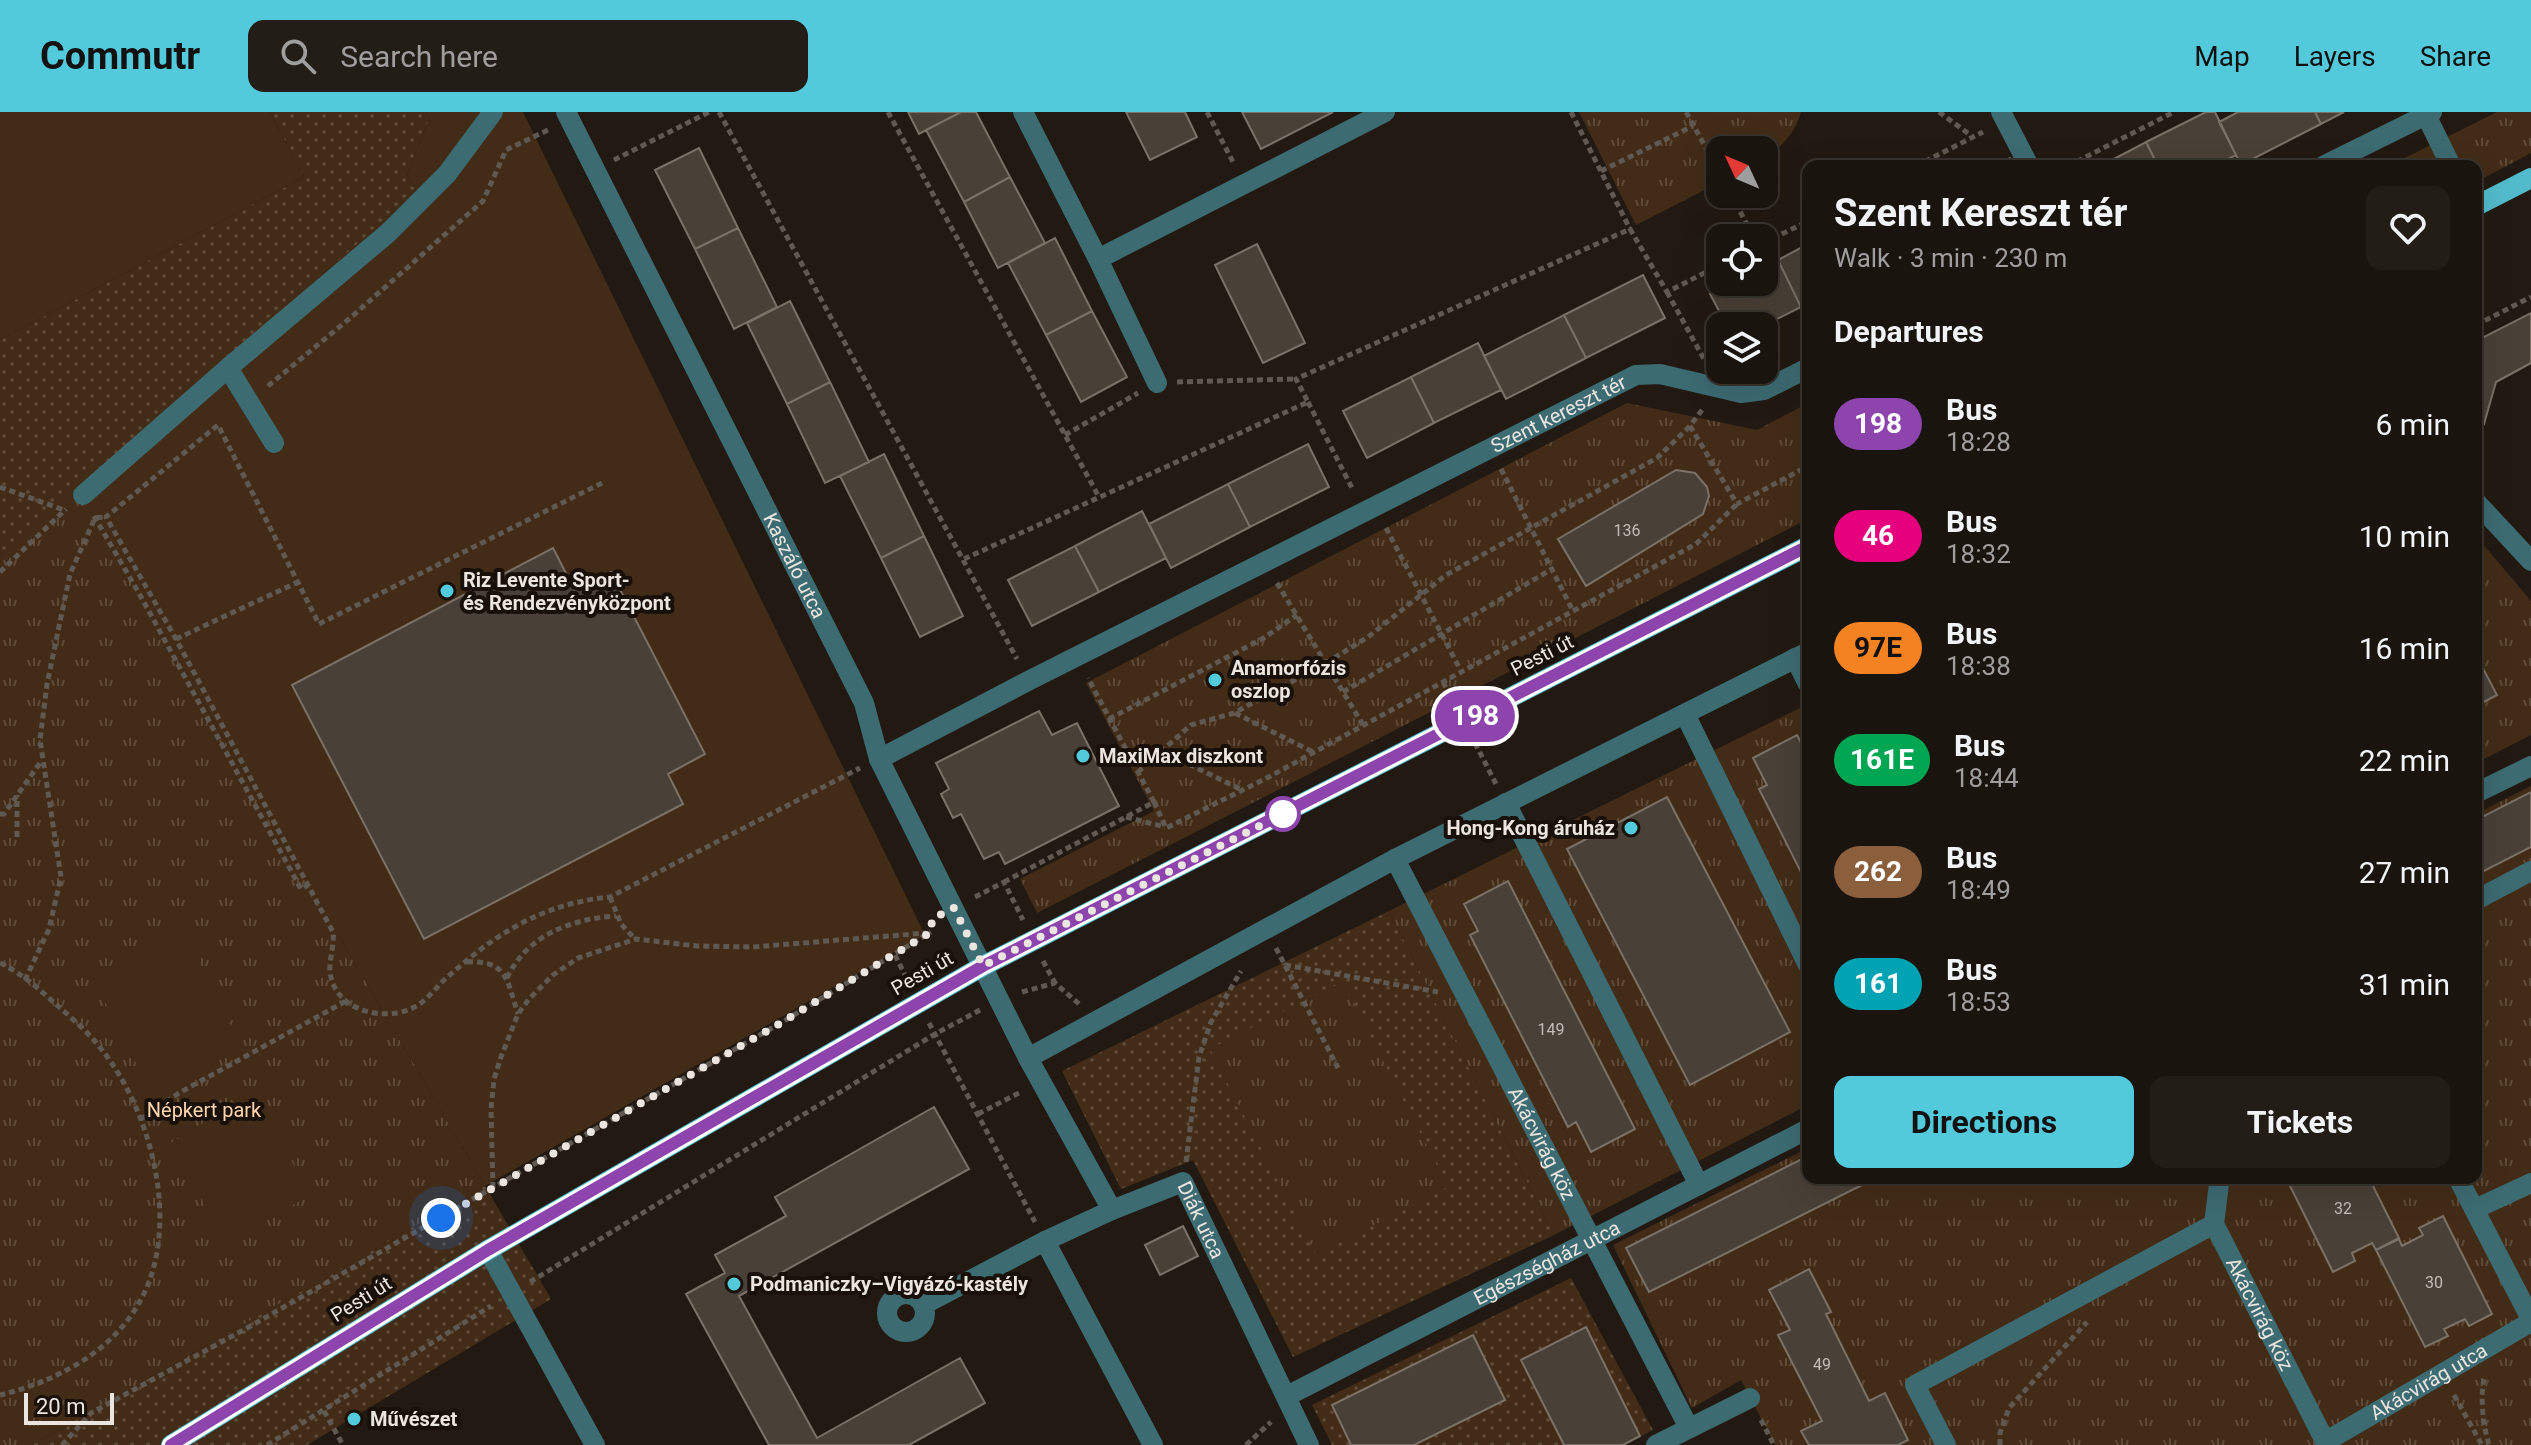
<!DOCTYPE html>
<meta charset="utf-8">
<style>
body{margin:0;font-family:Roboto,sans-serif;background:#231d17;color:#f1f3f6;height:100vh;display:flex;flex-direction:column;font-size:30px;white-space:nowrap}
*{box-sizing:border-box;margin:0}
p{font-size:26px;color:#9f9e9e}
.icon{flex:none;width:44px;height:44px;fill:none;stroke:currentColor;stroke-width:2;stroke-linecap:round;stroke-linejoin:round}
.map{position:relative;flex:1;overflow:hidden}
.details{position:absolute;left:1802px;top:48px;width:680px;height:1024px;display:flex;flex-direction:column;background:#1a140e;border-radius:16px;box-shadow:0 8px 32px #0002,0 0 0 2px #38332e}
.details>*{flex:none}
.badge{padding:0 16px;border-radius:26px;font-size:28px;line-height:52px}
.needle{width:52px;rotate:314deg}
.fabs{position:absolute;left:1706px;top:24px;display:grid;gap:16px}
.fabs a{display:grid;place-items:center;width:72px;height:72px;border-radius:16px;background:#1a140e;box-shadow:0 8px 32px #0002,0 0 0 2px #38332e;font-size:40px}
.scale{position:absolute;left:24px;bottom:20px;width:90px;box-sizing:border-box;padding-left:8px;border:4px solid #ebe5e0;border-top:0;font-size:22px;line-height:28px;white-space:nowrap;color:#ebe5e0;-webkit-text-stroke:6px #191109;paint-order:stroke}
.you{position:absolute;width:40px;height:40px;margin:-20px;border:6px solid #fff;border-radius:50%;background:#1a73e8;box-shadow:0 0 0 12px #1a73e833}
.map>.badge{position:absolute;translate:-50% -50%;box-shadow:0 0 0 4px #fff}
h2{padding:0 32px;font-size:30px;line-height:72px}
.round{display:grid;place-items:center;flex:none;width:84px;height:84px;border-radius:16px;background:#231d17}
.head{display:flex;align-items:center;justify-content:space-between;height:136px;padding:0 32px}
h1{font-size:38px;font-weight:700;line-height:60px}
.cta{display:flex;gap:16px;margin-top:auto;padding:16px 32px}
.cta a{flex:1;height:92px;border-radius:16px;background:#53cadc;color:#111;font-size:32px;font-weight:700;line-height:92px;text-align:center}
.cta a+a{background:#231d17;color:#f1f3f6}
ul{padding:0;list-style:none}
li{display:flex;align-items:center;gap:24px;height:112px;padding:0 32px}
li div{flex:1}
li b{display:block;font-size:30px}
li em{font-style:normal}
li .badge{min-width:88px;font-weight:700;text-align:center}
header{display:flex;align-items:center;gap:48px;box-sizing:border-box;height:112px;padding:0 40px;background:#53cadc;color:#111}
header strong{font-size:38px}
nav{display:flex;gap:44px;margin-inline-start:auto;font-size:28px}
.search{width:560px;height:72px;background:#231d17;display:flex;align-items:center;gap:20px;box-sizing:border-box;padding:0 28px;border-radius:16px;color:#9f9e9e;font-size:30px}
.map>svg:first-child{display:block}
.grass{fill:url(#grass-dots)}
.park{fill:url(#park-tufts)}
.pitch{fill:#422c17}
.building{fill:#494037;stroke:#7b7167;stroke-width:2}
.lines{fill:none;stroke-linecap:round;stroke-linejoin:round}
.path{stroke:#605952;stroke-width:5;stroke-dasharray:6 4;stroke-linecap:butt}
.minor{stroke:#3c6b72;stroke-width:20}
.major{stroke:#52bbcb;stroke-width:20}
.line-casing{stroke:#fff;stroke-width:18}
.line{stroke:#8e44ad;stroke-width:12}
.walk{stroke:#ebe5e0;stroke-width:8;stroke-dasharray:0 14.4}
.poi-dot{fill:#53cadc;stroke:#191109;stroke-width:3}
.stop-dot{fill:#fff;stroke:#8e44ad;stroke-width:4}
.labels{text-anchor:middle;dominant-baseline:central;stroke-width:8;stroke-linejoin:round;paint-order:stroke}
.number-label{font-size:16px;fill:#c2bcb6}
.street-label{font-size:20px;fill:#ebe5e0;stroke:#191109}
.poi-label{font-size:20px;font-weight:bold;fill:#ebe5e0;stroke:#191109;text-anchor:start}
.park-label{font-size:20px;fill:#ffd5af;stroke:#191109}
</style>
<header>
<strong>Commutr</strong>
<div class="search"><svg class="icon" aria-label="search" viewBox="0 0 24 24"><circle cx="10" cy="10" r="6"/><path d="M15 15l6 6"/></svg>Search here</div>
<nav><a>Map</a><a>Layers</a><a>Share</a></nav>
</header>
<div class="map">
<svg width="2531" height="1333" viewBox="0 0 2531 1333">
<defs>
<pattern id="grass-dots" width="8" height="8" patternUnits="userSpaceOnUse" patternTransform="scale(2)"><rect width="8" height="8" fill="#422c17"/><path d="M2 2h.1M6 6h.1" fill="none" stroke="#5d4a38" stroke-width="1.8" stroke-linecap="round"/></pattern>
<pattern id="park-tufts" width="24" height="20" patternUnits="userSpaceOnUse" patternTransform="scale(2)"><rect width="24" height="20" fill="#422c17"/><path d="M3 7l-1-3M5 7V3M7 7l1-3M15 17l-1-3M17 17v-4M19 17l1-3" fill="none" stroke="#5d4a38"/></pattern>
</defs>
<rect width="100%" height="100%" fill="#221a12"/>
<!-- grass -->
<path class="grass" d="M270,0h162l-25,63 10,17 -417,364v-216l304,-163z
M1389,799l165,324 -261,122 -100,-197 -72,29 -59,-118z
M485,1074l66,113 -244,146h-275z
M1571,1166l82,152 -31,15h-290l-20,-40z"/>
<!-- park -->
<path class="park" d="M1579,0h222c-6,21 -19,35 -37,47v-9h-44v32l-84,43z
M2497,0h34v41l-55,29v-16h-87z
M1627,291l130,27 51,-27v116l-771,394 -17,-34 134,-68 -68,-128z
M75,377l20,29 390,668 -453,259h-32v-889z
M2476,424l55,65v134l-55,28z
M1808,592v401l-254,130 -165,-324z
M2531,674v659h-756l-34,-65 -49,28 -79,-163 195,-97v30h668v-364z
M1342,869l106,206 -132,68 -106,-206z"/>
<!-- pitch -->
<path class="pitch" d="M0,0h270l34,65 -304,163z
M432,0h91l402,823 -440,251 -390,-668 -20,-29 342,-297 -10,-17z
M182,818l60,118 -92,43 -58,-115z
M256,978l53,106 -84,46 -54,-99z"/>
<!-- building -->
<path class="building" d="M908,0h53l-42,22z
M961,0h15l34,65 -46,25 -38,-72z
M1126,0h59l12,25 -47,23z
M1242,0h91l-72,37z
M2206,0h9l21,43 -21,11h-57l-12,-24z
M2238,0h77l6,12 -80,41 -22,-43z
M2315,0h29l-23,12z
M2146,30l12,24h-58l12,-6z
M699,36l39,80 -43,21 -40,-79z
M2010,46l4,8h-20z
M1010,65l35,66 -47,25 -34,-66z
M738,116l39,79 -43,22 -39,-80z
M1055,126l37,73 -46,24 -38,-72z
M1257,132l48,99 -42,20 -48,-98z
M1808,132v59l-7,4 -23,-47z
M1778,148l23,47 -38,19h-36l-17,-32 24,-12h30v-15z
M1643,163l22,43 -79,40 -22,-43z
M790,189l40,81 -43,22 -40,-81z
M1092,199l35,66 -46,25 -35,-67z
M2531,201v50l-35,19 -12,42 -8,-4v-79z
M1564,203l22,43 -80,41 -22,-43z
M1478,231l23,47 -67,33 -23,-46z
M1411,265l23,46 -67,35 -24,-47z
M830,270l39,80 -44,21 -38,-79z
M1308,332l21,43 -79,40 -22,-43z
M884,342l40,82 -43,22 -41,-82z
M1676,358l19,3 12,14 2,9 -6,18 -117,72 -28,-47z
M1228,372l22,43 -79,41 -22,-44z
M1142,399l24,47 -67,34 -24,-46z
M924,424l39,80 -43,21 -39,-79z
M1075,434l24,46 -67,34 -24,-46z
M553,436l22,43 36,-19 94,182 -37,20 15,30 -259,135 -132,-254z
M2476,543l21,40 -21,11z
M1039,599l13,24 25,-12 42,83 -114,58 -6,-12 -15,7 -23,-45 -8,4 -12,-24 8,-5 -13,-26z
M1797,623l11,21v130l-49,-97 8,-4 -14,-27z
M2531,680v55l-55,28v-55z
M1667,685l123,235 -100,53 -123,-236z
M1508,769l127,248 -44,23 -15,-30 -8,5 -98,-192 8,-4 -14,-27z
M934,995l35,62 -230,127 78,142 143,-80 25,45 -76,42h-140l-83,-151 39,-21 -10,-18 71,-39 -11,-19z
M1808,1044v22h68l-227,114 -23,-44z
M2286,1066h83l30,60 -23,12 -4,-7 -20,10 3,8 -22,11z
M2443,1104l49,98 -23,12 -4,-7 -21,10 4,7 -23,11 -49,-97 23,-11 3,7 21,-11 -4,-7z
M1183,1114l15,30 -38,19 -15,-30z
M1809,1157l22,43 -5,2 43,87 16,-8 23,47 -10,5h-89l-8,-14 21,-10 -44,-86 12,-5 -21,-40z
M1586,1215l54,109 -17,9h-59l-43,-85z
M1473,1223l32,65 -91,45h-63l-19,-40z"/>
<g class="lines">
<!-- path -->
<path class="path" d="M719,0l298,547
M888,0l211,385
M1207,0l26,50
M1571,0l59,117
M1686,0l34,61
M1939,0l34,25
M614,48l95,-48
M1916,54l67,-34
M2068,54l106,-54
M1601,59l92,-45
M1731,82l23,44
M1764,131l44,-22
M1667,180l38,69
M2476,213l55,-28
M1177,270l119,-3
M268,274l81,-67 134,-118 23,-51 42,-20
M1308,290l45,88
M1702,298l-12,16 47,78 71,-38
M1065,323l73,-42
M1501,357l72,142
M602,371l-283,141 -101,-199 -112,92 70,122 157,293c2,17 -7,32 -1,49 11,34 62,42 89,22 8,-6 15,-15 22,-22 21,-19 44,-38 68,-52 31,-18 64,-29 99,-32l250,-129
M0,375l64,23
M94,404l46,79 161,294 7,-4
M1386,416l75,143
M964,447l344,-157 -12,-23 334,-150 37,63 53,-27
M0,460l66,-63
M1277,471l86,142
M176,527l122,-57
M1443,570l10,20
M1343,580l209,-123
M1235,601l78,39
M1109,607l153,-80 35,-24
M1475,631l21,41
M1162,639l80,39
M1138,660l53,-47 43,-12 92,-50 42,-26 78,-62 211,-117 33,-32
M1154,690l12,26 99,-49 431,-235 41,-40
M0,702h4l38,-54
M1126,705l39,10
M17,725v-42
M1004,770l150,-80 -66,-124
M610,785l11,27 14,15
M975,785l29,-15 19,38
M1276,836l62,120
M895,843l13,26
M1043,849l12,22
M467,850c41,-2 40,19 51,52
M0,851c22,10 41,28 59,44 15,13 31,27 43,43 51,64 80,179 37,253 -28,50 -85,79 -139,92
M1285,853l153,27
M507,866c20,-43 64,-59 109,-62
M25,868l24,-51 12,-52 -21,-137 7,-56 23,-110 25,-56 11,-1
M1022,880l33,-9 24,21
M929,911l106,199
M978,1002l41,-21
M141,1007l38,-26 167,-92
M1186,1050l13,-105 12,-35 30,-51
M493,1076l-2,-79 3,-30 7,-22 17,-43 11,-15 24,-24 25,-17 58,-19 61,7 56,1 173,-14
M530,1170l405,-248 45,-24
M2484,1267c-4,20 -1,46 5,66
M2454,1283l28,50
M324,1299l19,34
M1761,1308l13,25
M62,1333l29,-32 158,-86 530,-303 152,-92
M267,1333l224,-139
M1246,1333l25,-23
M2000,1333v-12l9,-25 78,-86"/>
<!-- minor -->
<g class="minor">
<path id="s1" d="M566,0l298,591 15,56 149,299 84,152 71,-28 126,263"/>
<path d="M1023,0l75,147 59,124"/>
<path d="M2001,0l28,54"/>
<path d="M2426,3l25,51"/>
<path d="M2323,54l109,-54"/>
<path d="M1098,147l287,-147"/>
<path d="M274,331l-46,-75 160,-135 59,-59 46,-62"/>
<path d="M83,383l145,-127"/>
<path d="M2476,390l55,59"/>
<path d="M1795,546l13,26"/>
<path d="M1685,602l123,251"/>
<path id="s2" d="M879,647l149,-78 608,-306 24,-1 81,19 23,-3 44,-22"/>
<path d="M2476,681l55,-27"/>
<path d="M1506,691l193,382"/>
<path id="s3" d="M1395,747l294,569"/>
<path d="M2476,788l55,-29"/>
<path d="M1028,946l367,-199 413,-207"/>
<path id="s4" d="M2216,1066l3,6 -5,40 113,221"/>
<path d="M2458,1066l73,141"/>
<path d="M2475,1097l56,-26"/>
<path d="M1045,1129l108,204"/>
<path d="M488,1138l107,195"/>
<circle cx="906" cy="1201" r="19"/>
<path d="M923,1193l122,-64 67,-31"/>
<path id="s5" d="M1287,1284l521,-267"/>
<path id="s6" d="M2325,1330l206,-120"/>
<path d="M1656,1333l94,-47"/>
<path d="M1946,1333l-31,-60 299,-161"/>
</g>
<!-- major -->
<path class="major" d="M2476,94l55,-28
M171,1333l317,-195 495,-284 825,-420"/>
</g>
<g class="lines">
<!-- line casing -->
<g class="line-casing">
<path id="line" d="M171,1333l317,-195 495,-284 825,-420"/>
</g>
<!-- line -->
<use href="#line" class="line"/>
<!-- walk -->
<path class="walk" d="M441,1106l338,-194 152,-92 1,-13 22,-11 29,58 300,-152"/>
</g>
<!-- markers -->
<g class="poi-dot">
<circle cx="447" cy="479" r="8"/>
<circle cx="1215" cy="568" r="8"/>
<circle cx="1083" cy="644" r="8"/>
<circle cx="1631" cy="716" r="8"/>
<circle cx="734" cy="1172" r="8"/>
<circle cx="354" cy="1307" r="8"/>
</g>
<circle class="stop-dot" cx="1283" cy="702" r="16"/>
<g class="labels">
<!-- number labels -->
<g class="number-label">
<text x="1627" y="418">136</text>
<text x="1551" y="917">149</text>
<text x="2343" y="1096">32</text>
<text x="2434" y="1170">30</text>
<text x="1822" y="1252">49</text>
</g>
<!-- street labels -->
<g class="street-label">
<text stroke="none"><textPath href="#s2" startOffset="762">Szent kereszt tér</textPath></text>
<text stroke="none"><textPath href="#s1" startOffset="508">Kaszáló utca</textPath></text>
<text transform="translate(1542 543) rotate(-27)">Pesti út</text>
<text transform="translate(922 861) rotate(-30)">Pesti út</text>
<text stroke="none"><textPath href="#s3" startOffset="320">Akácvirág köz</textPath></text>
<text stroke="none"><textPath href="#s1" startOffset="1346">Diák utca</textPath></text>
<text stroke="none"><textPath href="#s5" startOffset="292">Egészségház utca</textPath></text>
<text transform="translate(361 1187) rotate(-32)">Pesti út</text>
<text stroke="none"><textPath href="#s4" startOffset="148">Akácvirág köz</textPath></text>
<text stroke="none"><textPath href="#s6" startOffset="120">Akácvirág utca</textPath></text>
</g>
<!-- poi labels -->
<g class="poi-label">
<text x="463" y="468">Riz Levente Sport-<tspan x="463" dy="23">és Rendezvényközpont</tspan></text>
<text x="1231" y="556">Anamorfózis<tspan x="1231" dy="23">oszlop</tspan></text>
<text x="1099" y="644">MaxiMax diszkont</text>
<text x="1615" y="716" text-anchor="end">Hong-Kong áruház</text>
<text x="750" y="1172">Podmaniczky–Vigyázó-kastély</text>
<text x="370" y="1307">Művészet</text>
</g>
<!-- park labels -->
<g class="park-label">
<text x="204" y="998">Népkert park</text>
</g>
</g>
</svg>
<div class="fabs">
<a><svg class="needle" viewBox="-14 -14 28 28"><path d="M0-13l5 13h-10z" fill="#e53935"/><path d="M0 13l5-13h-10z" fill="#9f9e9e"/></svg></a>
<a><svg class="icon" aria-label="locate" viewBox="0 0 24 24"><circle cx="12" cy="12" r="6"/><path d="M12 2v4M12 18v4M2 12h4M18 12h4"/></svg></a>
<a><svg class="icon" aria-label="layers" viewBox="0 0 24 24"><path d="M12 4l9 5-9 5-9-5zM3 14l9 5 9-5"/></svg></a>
</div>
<div class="scale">20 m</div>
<div class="you" style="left:441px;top:1106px"></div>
<b class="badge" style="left:1475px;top:604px;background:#8e44ad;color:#fff">198</b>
<section class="details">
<div class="head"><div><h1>Szent Kereszt tér</h1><p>Walk · 3 min · 230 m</p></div><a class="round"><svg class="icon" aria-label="heart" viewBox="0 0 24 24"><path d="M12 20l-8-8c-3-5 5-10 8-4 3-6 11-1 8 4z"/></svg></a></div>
<h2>Departures</h2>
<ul>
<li><span class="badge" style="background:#8e44ad;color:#fff">198</span><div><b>Bus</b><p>18:28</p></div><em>6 min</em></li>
<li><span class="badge" style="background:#e6007e;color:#fff">46</span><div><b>Bus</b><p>18:32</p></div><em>10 min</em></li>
<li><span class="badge" style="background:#f58220;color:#111">97E</span><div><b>Bus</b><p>18:38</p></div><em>16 min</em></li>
<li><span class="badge" style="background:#00a651;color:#fff">161E</span><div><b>Bus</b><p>18:44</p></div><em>22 min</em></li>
<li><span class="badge" style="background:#8b5e3c;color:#fff">262</span><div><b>Bus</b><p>18:49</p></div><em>27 min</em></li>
<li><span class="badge" style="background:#00a3b4;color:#fff">161</span><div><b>Bus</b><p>18:53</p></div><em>31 min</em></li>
</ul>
<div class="cta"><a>Directions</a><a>Tickets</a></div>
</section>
</div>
